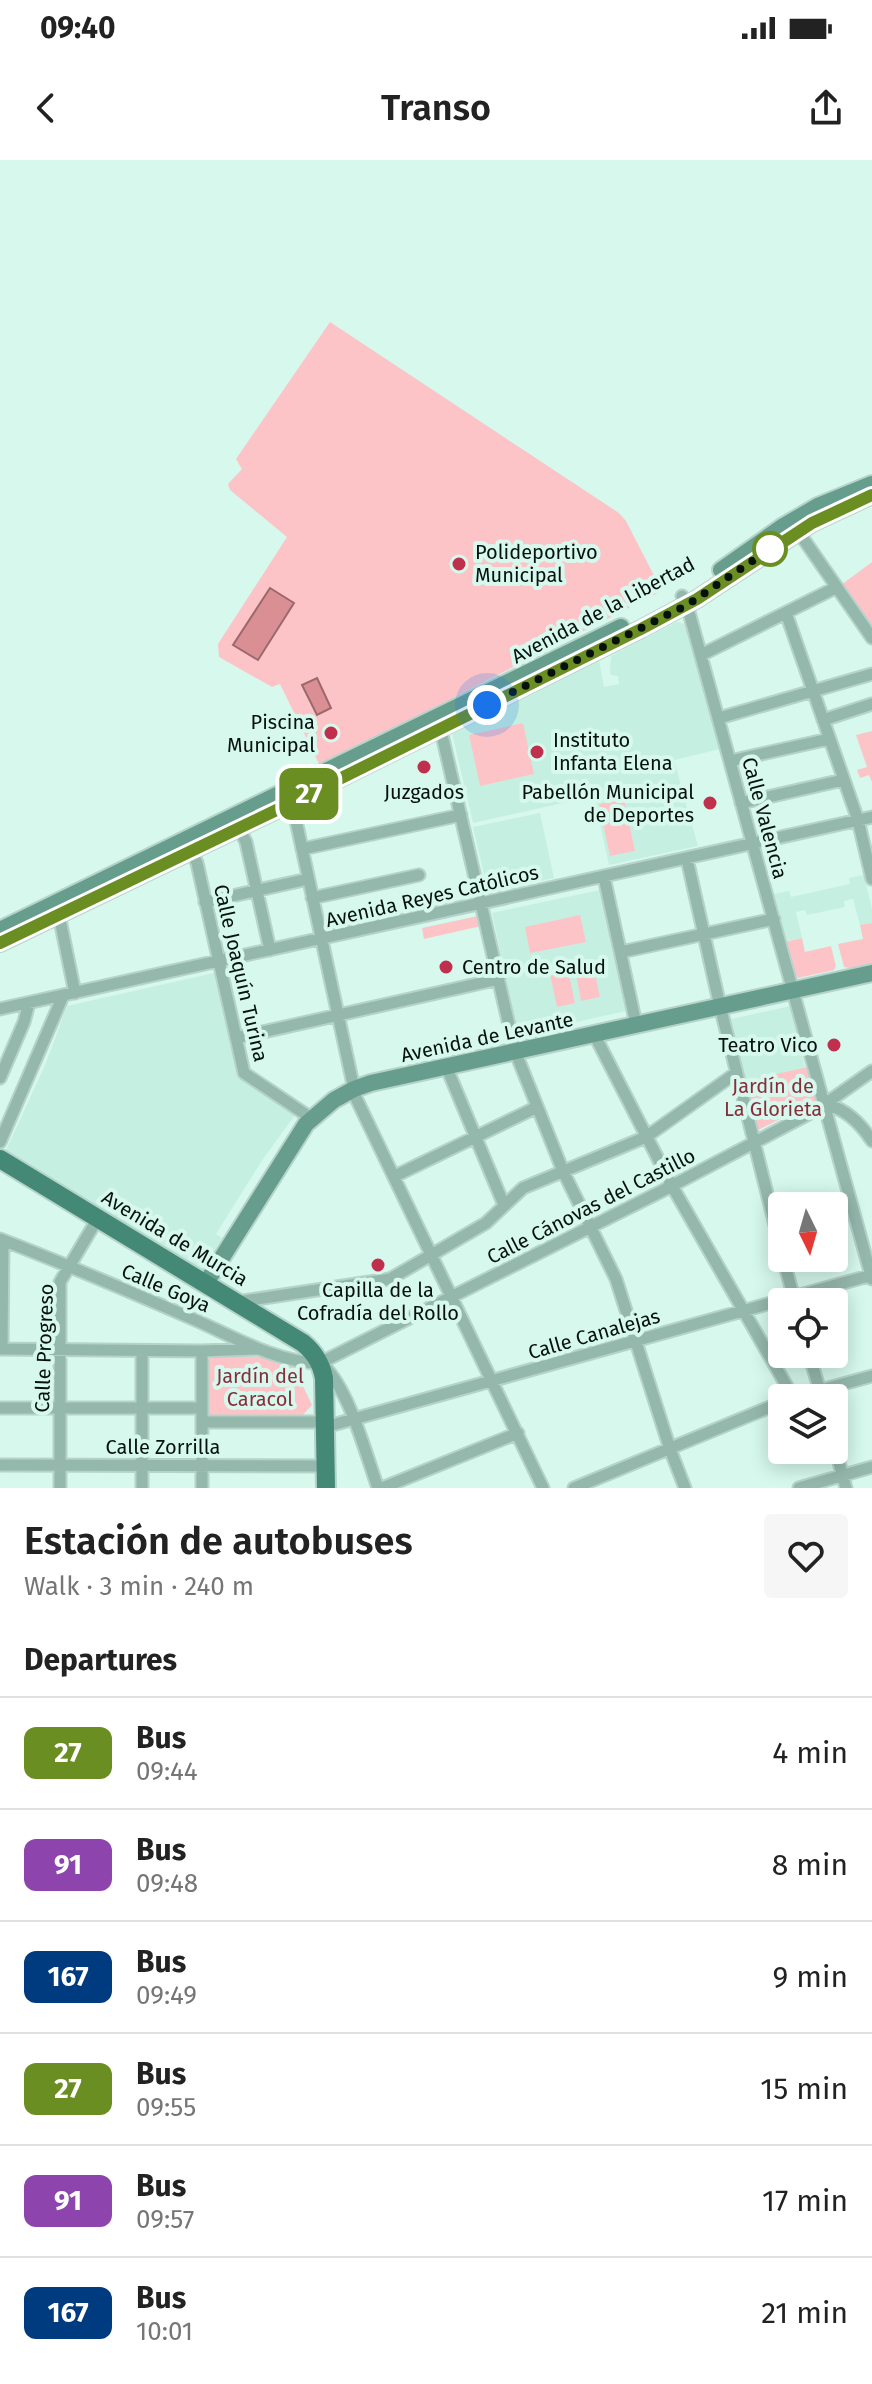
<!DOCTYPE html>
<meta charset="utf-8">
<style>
body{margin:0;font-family:"Fira Sans",sans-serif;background:#f6f6f6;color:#222;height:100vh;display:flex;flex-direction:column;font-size:30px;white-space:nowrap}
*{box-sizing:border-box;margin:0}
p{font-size:26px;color:#767676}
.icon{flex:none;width:44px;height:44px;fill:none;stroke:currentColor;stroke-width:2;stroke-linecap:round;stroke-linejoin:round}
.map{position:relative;height:1328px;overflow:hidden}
.drawer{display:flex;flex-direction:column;background:#fff;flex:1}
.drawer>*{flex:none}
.badge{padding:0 16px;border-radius:12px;font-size:28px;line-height:52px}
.needle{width:52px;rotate:175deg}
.tools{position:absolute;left:768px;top:1032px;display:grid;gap:16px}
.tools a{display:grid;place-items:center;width:80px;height:80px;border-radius:8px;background:#fff;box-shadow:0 4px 20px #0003;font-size:40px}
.you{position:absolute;width:40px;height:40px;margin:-20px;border:6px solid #fff;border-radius:50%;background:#1a73e8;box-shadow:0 0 0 12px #1a73e833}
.map>.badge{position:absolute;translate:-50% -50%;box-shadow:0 0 0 4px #fff}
h2{padding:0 24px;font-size:30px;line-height:72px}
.round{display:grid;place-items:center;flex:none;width:84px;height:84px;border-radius:8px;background:#f6f6f6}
.headline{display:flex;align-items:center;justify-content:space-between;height:136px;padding:0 24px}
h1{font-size:38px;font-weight:600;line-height:60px}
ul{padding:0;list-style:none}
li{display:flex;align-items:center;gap:24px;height:112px;padding:0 24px;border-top:2px solid #e0e0e0}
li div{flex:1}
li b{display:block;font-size:30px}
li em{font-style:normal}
li .badge{min-width:88px;font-weight:700;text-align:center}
.status{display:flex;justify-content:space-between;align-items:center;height:56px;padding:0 40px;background:#fff;direction:ltr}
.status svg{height:22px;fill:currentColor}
header{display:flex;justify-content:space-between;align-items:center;height:104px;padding:0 24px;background:#fff;font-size:36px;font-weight:600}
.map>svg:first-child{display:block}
.built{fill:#c5f0e1}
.green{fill:#fdc4c8}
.water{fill:#da8f95;stroke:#9a696c;stroke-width:2}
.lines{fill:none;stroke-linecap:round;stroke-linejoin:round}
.street-casing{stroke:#b5d3c9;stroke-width:15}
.secondary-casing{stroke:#b5d3c9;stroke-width:20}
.primary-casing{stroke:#b5d3c9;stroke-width:22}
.street{stroke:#95b8ad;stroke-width:11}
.secondary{stroke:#679d8d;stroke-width:16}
.primary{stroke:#438975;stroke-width:18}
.line-casing{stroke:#fff;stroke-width:18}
.line{stroke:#6b8e23;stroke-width:12}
.walk{stroke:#06110e;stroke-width:8;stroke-dasharray:0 14.4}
.stop-dot{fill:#fff;stroke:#6b8e23;stroke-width:4}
.poi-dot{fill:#c0304d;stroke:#d6f8ed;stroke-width:3}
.labels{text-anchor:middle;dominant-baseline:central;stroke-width:8;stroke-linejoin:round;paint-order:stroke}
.poi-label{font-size:20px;fill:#06110e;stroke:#d6f8ed;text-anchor:start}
.street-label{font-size:20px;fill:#06110e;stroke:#d6f8ed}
.park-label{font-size:20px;fill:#862e3b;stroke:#d6f8ed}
</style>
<div class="status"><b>09:40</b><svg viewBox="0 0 49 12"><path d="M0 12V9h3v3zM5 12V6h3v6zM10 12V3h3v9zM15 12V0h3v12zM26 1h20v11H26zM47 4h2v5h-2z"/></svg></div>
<header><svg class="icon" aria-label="back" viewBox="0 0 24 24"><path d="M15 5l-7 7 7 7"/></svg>Transo<svg class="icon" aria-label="share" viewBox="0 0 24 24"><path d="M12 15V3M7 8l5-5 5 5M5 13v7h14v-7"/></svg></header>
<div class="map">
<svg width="872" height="1328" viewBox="0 0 872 1328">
<rect width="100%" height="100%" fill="#d6f8ed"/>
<!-- built -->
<path class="built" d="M677,462l9,2 34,125 -46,11 24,86 -89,19 -15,-69 -121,27 -21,-90 147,-73 5,27 15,-3 -1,-8 -7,-1 -1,-3 1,-16z
M540,653l14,65 -66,14 -15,-65z
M864,715l8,34v14l-12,2 -7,-26 -9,2 1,6 -38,8 -2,-5 -9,2 6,26 -15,3 -13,-47 15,-3 2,6 59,-13 -1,-6z
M600,730l26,121 -108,24 -26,-122z
M214,813l23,103 58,39 -34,47 -45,72 6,4 -21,34 -195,-122 40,-87 21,-57z
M791,846l14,62 -61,13 -13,-62z"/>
<!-- green -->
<path class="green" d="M330,162l289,191 7,8 36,70 -342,175 -40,-82 -8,3 -53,-30 -1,-13 69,-107 -57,-47 -2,-6 14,-15 -6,-10z
M872,402v67l-31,-44z
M523,563l11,51 -54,12 -11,-51z
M872,571v51l-3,-7 -9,3 -3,-8 10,-3 -11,-32z
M624,639l11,52 -25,5 -11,-52z
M580,755l6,27 -56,11 -5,-26z
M478,756l3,10 -57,13 -2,-11z
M872,763v41l-23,4 -5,-1 -6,-23 25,-5 -3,-14z
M802,778l3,14 26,-6 5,20 -2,4 -36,8 -4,-5 -9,-31z
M593,805l7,32 -19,4 -6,-32z
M568,810l7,33 -18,4 -7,-33z
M808,907l9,34 -61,30 -12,-50z
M212,1196l65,1 16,8 19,40 -12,13h-91l-2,-57z"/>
<!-- water -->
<path class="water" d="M270,428l24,15 -36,57 -25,-15z
M317,518l14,30 -14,7 -15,-30z"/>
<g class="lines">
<!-- street casing -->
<g class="street-casing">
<path id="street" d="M798,371l74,107
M682,436l5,9 185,674
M786,453l72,207 14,59
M701,495l136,-68
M719,558l153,-44
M823,560l49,-16
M439,562l76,329 48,120 53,108 54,170 15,39
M730,601l99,-22
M288,639l7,17 61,282 187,390
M741,643l102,-23
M239,668l7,14 24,108
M302,689l159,-34
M191,690l6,13 47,210 67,45
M687,699l33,147 62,247
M604,717l32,147
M312,738l107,-23
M205,742l103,-23
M59,755l16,78
M621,792l153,-33
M0,849l872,-192
M594,874l78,152 121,211
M236,878l263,-59
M446,906l58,139
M0,918l24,-56 5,-19
M824,944c22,4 37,20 48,37
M0,982l63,-146
M395,1016l142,-69
M0,1079c65,25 129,52 193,80 39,17 84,44 127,44l340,-171 158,-83 54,-38
M783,1098l12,44
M237,1142l153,-23 96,-56 37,-35 123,-51 90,-64
M0,1189l202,2 55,-2
M2,1189l1,-109
M202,1191v137
M809,1194l13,44
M324,1206c26,26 41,86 54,122
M792,1238l80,-22
M0,1248h202
M202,1262h123
M325,1267l547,-152
M834,1284l12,44
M0,1305l326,1
M60,1328v-206l38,-64
M142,1328v-137
M382,1328l136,-55
M574,1328l208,-86
M799,1328l73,-21"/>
</g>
<!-- secondary casing -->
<g class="secondary-casing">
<path id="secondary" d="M721,410l61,-43 36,-21 54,-22
M0,770l621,-303
M0,783l276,-133 365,-181 56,-30 115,-76 60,-28
M206,1123l100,-159 28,-24 20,-11 17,-6 501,-110"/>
</g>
<!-- primary casing -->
<g class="primary-casing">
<path id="primary" d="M0,999l303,184c12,10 18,20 21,35l2,110"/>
</g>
<!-- street -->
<use href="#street" class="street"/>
<!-- secondary -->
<use href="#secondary" class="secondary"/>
<!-- primary -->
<use href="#primary" class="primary"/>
</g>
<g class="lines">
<!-- line casing -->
<g class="line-casing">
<path id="line" d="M0,783l289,-139 352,-175 56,-30 115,-76 60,-28"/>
</g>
<!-- line -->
<use href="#line" class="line"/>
<!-- walk -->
<path class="walk" d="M487,545l200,-100 83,-56"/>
</g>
<!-- markers -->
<circle class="stop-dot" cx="770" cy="389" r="16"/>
<g class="poi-dot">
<circle cx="459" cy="404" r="8"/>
<circle cx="331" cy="573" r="8"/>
<circle cx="537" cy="592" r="8"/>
<circle cx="424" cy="607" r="8"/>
<circle cx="710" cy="643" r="8"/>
<circle cx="446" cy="807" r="8"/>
<circle cx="834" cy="885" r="8"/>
<circle cx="378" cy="1105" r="8"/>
</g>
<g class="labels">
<!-- poi labels -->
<g class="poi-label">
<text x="475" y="392">Polideportivo<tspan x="475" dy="23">Municipal</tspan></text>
<text x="315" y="562" text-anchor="end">Piscina<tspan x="315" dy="23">Municipal</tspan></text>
<text x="553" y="580">Instituto<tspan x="553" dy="23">Infanta Elena</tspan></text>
<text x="424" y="632" text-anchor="middle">Juzgados</text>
<text x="694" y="632" text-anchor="end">Pabellón Municipal<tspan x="694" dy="23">de Deportes</tspan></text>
<text x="462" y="807">Centro de Salud</text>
<text x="818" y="885" text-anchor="end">Teatro Vico</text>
<text x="378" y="1130" text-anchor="middle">Capilla de la<tspan x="378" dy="23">Cofradía del Rollo</tspan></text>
</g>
<!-- street labels -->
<g class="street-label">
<text transform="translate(603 450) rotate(-28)">Avenida de la Libertad</text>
<text transform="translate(765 658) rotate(75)">Calle Valencia</text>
<text transform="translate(432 736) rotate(-13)">Avenida Reyes Católicos</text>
<text transform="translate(241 813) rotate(77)">Calle Joaquín Turina</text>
<text transform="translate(487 877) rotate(-12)">Avenida de Levante</text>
<text transform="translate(591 1046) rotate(-27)">Calle Cánovas del Castillo</text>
<text transform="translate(175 1078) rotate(31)">Avenida de Murcia</text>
<text transform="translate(166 1128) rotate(23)">Calle Goya</text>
<text transform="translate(594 1174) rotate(-16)">Calle Canalejas</text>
<text transform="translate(44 1188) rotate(-88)">Calle Progreso</text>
<text x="163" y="1287">Calle Zorrilla</text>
</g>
<!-- park labels -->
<g class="park-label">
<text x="773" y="926">Jardín de<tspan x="773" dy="23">La Glorieta</tspan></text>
<text x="260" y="1216">Jardín del<tspan x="260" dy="23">Caracol</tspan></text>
</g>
</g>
</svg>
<div class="tools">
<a><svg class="needle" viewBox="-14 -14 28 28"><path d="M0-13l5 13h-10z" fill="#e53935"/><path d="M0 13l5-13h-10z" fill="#767676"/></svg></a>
<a><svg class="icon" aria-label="locate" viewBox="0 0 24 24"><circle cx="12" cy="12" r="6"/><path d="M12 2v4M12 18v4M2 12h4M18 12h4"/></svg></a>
<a><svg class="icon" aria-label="layers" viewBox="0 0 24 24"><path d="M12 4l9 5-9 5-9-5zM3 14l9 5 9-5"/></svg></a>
</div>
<div class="you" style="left:487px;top:545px"></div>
<b class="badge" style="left:309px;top:634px;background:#6b8e23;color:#fff">27</b>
</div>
<section class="drawer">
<div class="headline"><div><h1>Estación de autobuses</h1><p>Walk · 3 min · 240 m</p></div><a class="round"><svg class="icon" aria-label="heart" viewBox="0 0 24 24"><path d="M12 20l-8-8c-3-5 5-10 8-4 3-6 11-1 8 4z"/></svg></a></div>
<h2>Departures</h2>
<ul>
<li><span class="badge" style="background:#6b8e23;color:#fff">27</span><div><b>Bus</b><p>09:44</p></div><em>4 min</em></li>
<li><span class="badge" style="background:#8e44ad;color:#fff">91</span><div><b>Bus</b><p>09:48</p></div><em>8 min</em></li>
<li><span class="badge" style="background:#003b80;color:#fff">167</span><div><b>Bus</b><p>09:49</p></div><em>9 min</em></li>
<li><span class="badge" style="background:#6b8e23;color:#fff">27</span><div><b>Bus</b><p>09:55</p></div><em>15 min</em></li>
<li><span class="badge" style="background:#8e44ad;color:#fff">91</span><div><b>Bus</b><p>09:57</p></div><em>17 min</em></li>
<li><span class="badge" style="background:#003b80;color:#fff">167</span><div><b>Bus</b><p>10:01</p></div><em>21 min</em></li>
</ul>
</section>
